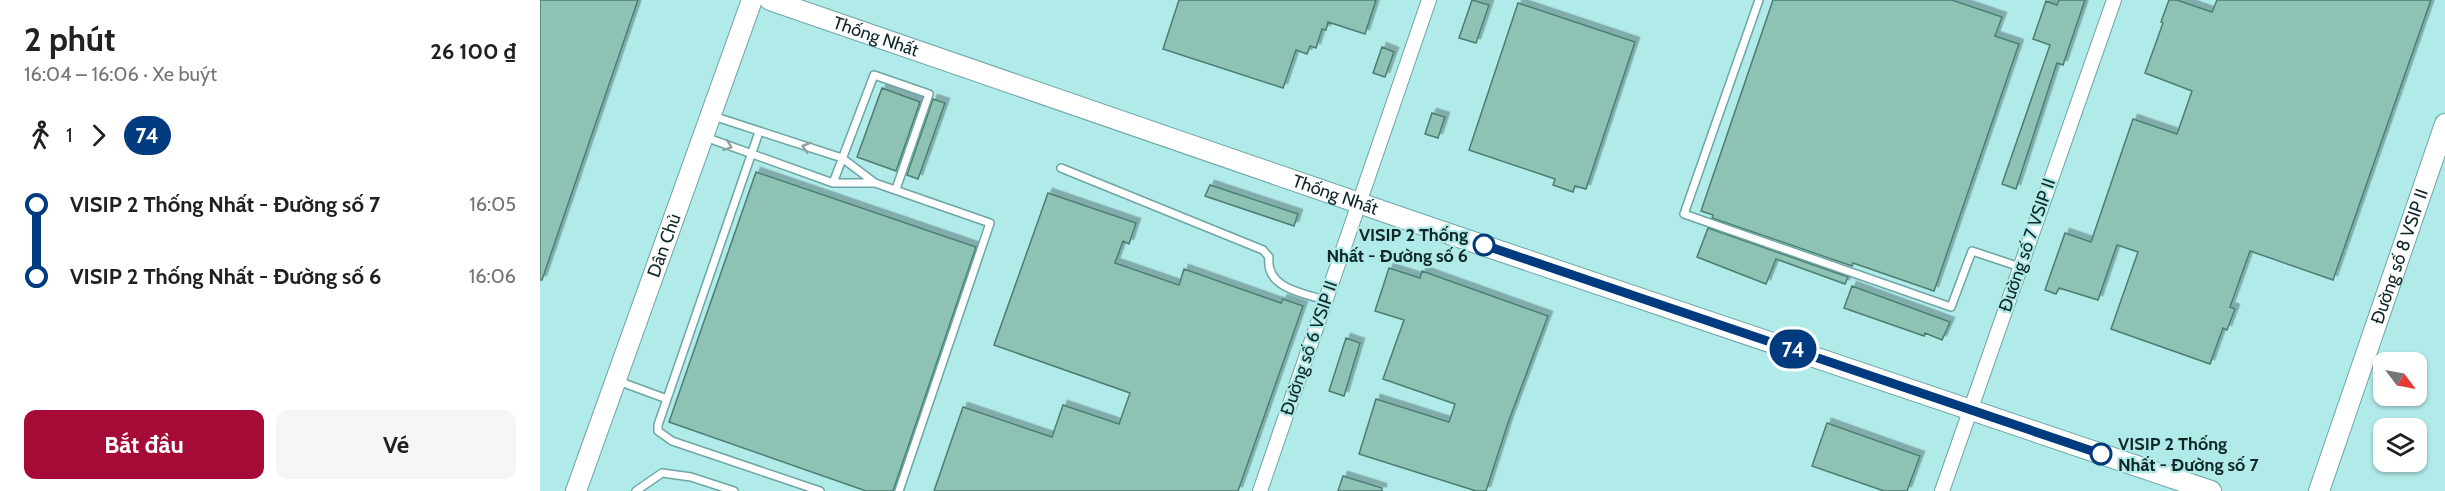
<!DOCTYPE html>
<html lang="vi">
<meta charset="utf-8">
<style>
body{margin:0;font-family:Cabin,sans-serif;background:#f6f6f6;color:#202124;height:100vh;display:flex;flex-direction:column;font-size:22px;white-space:nowrap}
*{box-sizing:border-box;margin:0}
p{font-size:20px;color:#757577}
.icon{flex:none;width:33px;height:33px;fill:none;stroke:currentColor;stroke-width:2;stroke-linecap:round;stroke-linejoin:round}
.map{position:relative;flex:1;overflow:hidden}
.details{display:flex;flex-direction:column;background:#fff;width:540px}
.details>*{flex:none}
.badge{padding:0 12px;border-radius:20px;font-size:21px;line-height:39px}
.needle{width:39px;rotate:122deg}
.buttons{position:absolute;left:1833px;top:352px;display:grid;gap:12px}
.buttons a{display:grid;place-items:center;width:54px;height:54px;border-radius:12px;background:#fff;box-shadow:0 2px 4px #0004;font-size:30px}
.map>.badge{position:absolute;translate:-50% -50%;box-shadow:0 0 0 3px #fff}
.legs{display:flex;align-items:center;gap:9px;height:66px;padding:0 24px;font-size:20px}
.legs p{margin-inline-start:auto}
.summary{display:flex;align-items:center;justify-content:space-between;height:102px;padding:0 24px}
h1{font-size:33px;font-weight:800;line-height:45px}
.action{display:flex;gap:12px;margin-top:auto;padding:12px 24px}
.action a{flex:1;height:69px;border-radius:12px;background:#a60b37;color:#fff;font-size:24px;font-weight:800;line-height:69px;text-align:center}
.action a+a{background:#f6f6f6;color:#202124}
ul{padding:0 24px;list-style:none}
li{display:flex;align-items:center;gap:21px;height:72px;font-size:22px}
li i{display:grid;place-items:center;width:9px;height:100%;margin:0 8px;background:currentColor}
li i::after{content:'';width:15px;height:15px;margin:-8px;border:4px solid;border-radius:50%;background:#fff}
li p{margin-inline-start:auto}
li:first-child i{background:linear-gradient(#0000 50%,currentColor 0)}
li:last-child i{background:linear-gradient(currentColor 50%,#0000 0)}
main{display:flex;flex:1;min-height:0}
.map>svg:first-child{display:block}
.building{fill:#8ec2b4;stroke:#4b7e70;stroke-width:1.5;filter:url(#shadow)}
.lines{fill:none;stroke-linecap:round;stroke-linejoin:round}
.lane-casing{stroke:#6da5a5;stroke-width:10}
.street-casing{stroke:#6da5a5;stroke-width:16}
.secondary-casing{stroke:#6da5a5;stroke-width:22}
.lane{stroke:#fff;stroke-width:7}
.street{stroke:#fff;stroke-width:14}
.secondary{stroke:#fff;stroke-width:20}
.oneway{stroke:#939e9e}
.line-1-casing{stroke:#fff;stroke-width:14}
.line-1{stroke:#003b80;stroke-width:9}
.stop-1-dot{fill:#fff;stroke:#003b80;stroke-width:3}
.labels{text-anchor:middle;dominant-baseline:central;stroke-width:4.5;stroke-linejoin:round;paint-order:stroke}
.street-label{font-size:18px;fill:#0f2727;stroke:#b0eae9}
.stop-label{font-size:18px;font-weight:bold;fill:#0f2727;stroke:#b0eae9;text-anchor:end}
</style>
<main>
<section class="details">
<div class="summary"><div><h1>2 phút</h1><p>16:04 – 16:06 · Xe buýt</p></div><b>26 100 ₫</b></div>
<div class="legs"><svg class="icon" aria-label="walk" viewBox="0 0 24 24"><circle cx="13" cy="4" r="2"/><path d="M13 8l-2 6 4 7M11 14l-3 7M7 12l3-4h3l4 4"/></svg>1<svg class="icon" aria-label="forward" viewBox="0 0 24 24"><path d="M9 5l7 7-7 7"/></svg><b class="badge" style="background:#003b80;color:#fff">74</b></div>
<ul>
<li><i style="color:#003b80"></i><b>VISIP 2 Thống Nhất - Đường số 7</b><p>16:05</p></li>
<li><i style="color:#003b80"></i><b>VISIP 2 Thống Nhất - Đường số 6</b><p>16:06</p></li>
</ul>
<div class="action"><a>Bắt đầu</a><a>Vé</a></div>
</section>
<div class="map">
<svg width="1905" height="491" viewBox="0 0 1905 491">
<defs>
<filter id="shadow"><feDropShadow dx="4.5" dy="-4.5" stdDeviation="0" flood-color="#0004"/></filter>
</defs>
<rect width="100%" height="100%" fill="#b0eae9"/>
<!-- building -->
<path class="building" d="M0,0h98l-96,280h-2z
M639,0h197l-11,34 -37,-12 -2,8 -4,-1 -6,19 -6,-2 -3,8 -11,-4 -13,38 -120,-39z
M932,0l17,5 -13,38 -17,-5z
M1233,0h179l50,17 -7,19 24,8 -85,247 -81,-28 -1,3 -140,-48 1,-3 -12,-4z
M1519,0h26l-22,65 -6,-2 -41,126 -14,-5 48,-139 -17,-6 13,-38 11,4z
M1629,0h8l35,12 5,-12h214l-98,280 -83,-29 -20,56 5,2 -8,21 -4,-2 -13,36 -99,-35 27,-77 -21,-7 -19,55 -39,-12 -3,6 -11,-4 20,-57 26,9 42,-123 44,15 15,-43 -47,-18 18,-50 -2,-1z
M978,3l117,39 -49,147 -11,-3 -2,6 -20,-7 2,-6 -86,-29z
M842,47l12,5 -9,25 -12,-4z
M342,88l38,14 -24,69 -39,-14z
M393,99l12,4 -27,76 -11,-4z
M892,113l13,4 -7,21 -13,-4z
M216,172l220,75 -83,244h-27l-197,-69z
M670,185l88,29 -4,12 -89,-30z
M508,193l88,30 -7,21 -6,-3 -8,22 64,22 5,-16 97,34 2,-4 20,7 -65,185h-304l29,-84 89,30 11,-32 56,19 11,-31 -136,-48z
M1168,228l140,49 -3,7 -69,-25 -10,25 -69,-27z
M849,268l31,10 2,-7 126,45 -40,107 -22,68h-10l-117,-37 17,-55 73,23 6,-18 -72,-25 21,-59 -29,-9z
M1312,286l98,36 -8,18 -17,-7 -1,3 -80,-28z
M806,338l14,5 -16,53 -15,-5z
M1287,423l93,33 -13,35h-23l-72,-25z
M803,476l39,12v3h-44z"/>
<g class="lines">
<!-- lane casing -->
<g class="lane-casing">
<path id="lane" d="M1219,0l-75,214 267,93 21,-56 48,16
M173,116l129,42 33,25
M219,132l-101,293v6l14,10 148,50
M165,137l128,46h42l115,40 -91,268
M521,168l202,82 6,7c-4,31 33,36 56,43
M293,183l41,-108 55,19 -33,95
M78,381l49,18
M96,491l26,-18 29,4 43,14"/>
</g>
<!-- street casing -->
<g class="street-casing">
<path id="street" d="M720,491l169,-491
M1402,491l172,-491"/>
</g>
<!-- secondary casing -->
<g class="secondary-casing">
<g id="secondary">
<path id="s1" d="M230,0l647,223 794,268"/>
<path id="s2" d="M36,491l176,-491"/>
<path id="s3" d="M1779,491l126,-367"/>
</g>
</g>
<!-- lane -->
<use href="#lane" class="lane"/>
<!-- street -->
<use href="#street" class="street"/>
<!-- secondary -->
<use href="#secondary" class="secondary"/>
</g>
<!-- one-way arrows -->
<defs><path id="oneway-chevron" d="M-2-3.5L2.5 0L-2 3.5" fill="none" stroke-width="1.6" stroke-linecap="round" stroke-linejoin="round" transform="scale(1.5)"/></defs>
<g class="oneway">
<use href="#oneway-chevron" transform="translate(188 146) rotate(21)"/>
<use href="#oneway-chevron" transform="translate(266 147) rotate(-163)"/>
</g>
<g class="lines">
<!-- line-1 casing -->
<g class="line-1-casing">
<path id="line-1" d="M944,245l617,209"/>
</g>
<!-- line-1 -->
<use href="#line-1" class="line-1"/>
</g>
<!-- markers -->
<g class="stop-1-dot">
<circle cx="944" cy="245" r="10"/>
<circle cx="1561" cy="454" r="10"/>
</g>
<g class="labels">
<!-- street labels -->
<g class="street-label">
<text stroke="none"><textPath href="#s1" startOffset="112">Thống Nhất</textPath></text>
<text stroke="none"><textPath href="#s1" startOffset="598">Thống Nhất</textPath></text>
<text stroke="none"><textPath href="#s2" startOffset="261">Dân Chủ</textPath></text>
<text transform="translate(1487 245) rotate(-71)">Đường số 7 VSIP II</text>
<text stroke="none"><textPath href="#s3" startOffset="248">Đường số 8 VSIP II</textPath></text>
<text transform="translate(769 348) rotate(-71)">Đường số 6 VSIP II</text>
</g>
<!-- stop labels -->
<g class="stop-label">
<text x="928" y="235">VISIP 2 Thống<tspan x="928" dy="21">Nhất - Đường số 6</tspan></text>
<text x="1578" y="444" text-anchor="start">VISIP 2 Thống<tspan x="1578" dy="21">Nhất - Đường số 7</tspan></text>
</g>
</g>
</svg>
<div class="buttons">
<a><svg class="needle" viewBox="-14 -14 28 28"><path d="M0-13l5 13h-10z" fill="#e53935"/><path d="M0 13l5-13h-10z" fill="#757577"/></svg></a>
<a><svg class="icon" aria-label="layers" viewBox="0 0 24 24"><path d="M12 4l9 5-9 5-9-5zM3 14l9 5 9-5"/></svg></a>
</div>
<b class="badge" style="left:1253px;top:349px;background:#003b80;color:#fff">74</b>
</div>
</main>
